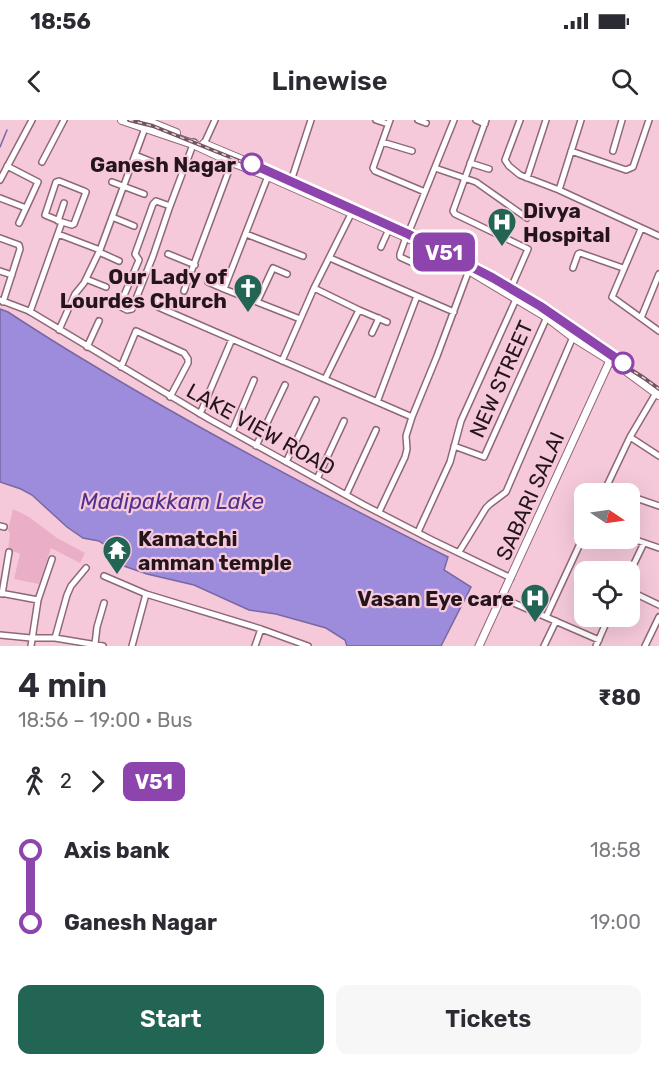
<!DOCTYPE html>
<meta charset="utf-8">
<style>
body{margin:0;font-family:Rubik,sans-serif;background:#f7f7f7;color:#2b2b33;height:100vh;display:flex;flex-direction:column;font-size:22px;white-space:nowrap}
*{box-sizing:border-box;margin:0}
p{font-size:20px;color:#7c7c81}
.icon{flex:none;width:33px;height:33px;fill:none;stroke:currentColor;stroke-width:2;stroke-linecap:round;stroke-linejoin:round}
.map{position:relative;height:526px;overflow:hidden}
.details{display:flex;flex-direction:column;background:#fff;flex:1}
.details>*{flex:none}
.badge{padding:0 12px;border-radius:9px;font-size:21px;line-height:39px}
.needle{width:39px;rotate:103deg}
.controls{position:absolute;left:574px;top:363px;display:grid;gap:12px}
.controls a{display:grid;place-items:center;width:66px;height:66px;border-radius:12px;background:#fff;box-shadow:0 6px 24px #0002;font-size:30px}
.map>.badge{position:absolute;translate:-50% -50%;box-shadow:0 0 0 3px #fff}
.legs{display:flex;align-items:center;gap:9px;height:66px;padding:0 18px;font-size:20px}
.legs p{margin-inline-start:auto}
.summary{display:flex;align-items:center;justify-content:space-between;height:102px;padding:0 18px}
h1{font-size:33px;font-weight:600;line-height:45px}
.cta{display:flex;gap:12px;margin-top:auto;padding:12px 18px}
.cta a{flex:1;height:69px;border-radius:12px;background:#236554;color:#fff;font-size:24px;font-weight:600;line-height:69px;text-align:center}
.cta a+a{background:#f7f7f7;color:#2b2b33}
ul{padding:0 18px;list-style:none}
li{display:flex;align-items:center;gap:21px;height:72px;font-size:22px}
li i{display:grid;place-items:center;width:9px;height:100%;margin:0 8px;background:currentColor}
li i::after{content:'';width:15px;height:15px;margin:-8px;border:4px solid;border-radius:50%;background:#fff}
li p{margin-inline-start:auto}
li:first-child i{background:linear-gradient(#0000 50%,currentColor 0)}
li:last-child i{background:linear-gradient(currentColor 50%,#0000 0)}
.status{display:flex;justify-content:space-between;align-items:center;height:42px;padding:0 30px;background:#fff;direction:ltr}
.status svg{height:16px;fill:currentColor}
header{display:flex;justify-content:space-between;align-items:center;height:78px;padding:0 18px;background:#fff;font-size:27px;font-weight:600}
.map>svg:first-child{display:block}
.green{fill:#eaaec6}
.water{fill:#9d8cdc;stroke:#7968a2;stroke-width:1.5}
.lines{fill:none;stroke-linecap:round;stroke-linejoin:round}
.stream{stroke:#7968a2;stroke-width:1.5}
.minor-casing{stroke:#8f6878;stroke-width:8}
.secondary-casing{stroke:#8f6878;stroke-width:9}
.primary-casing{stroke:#8f6878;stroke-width:10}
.minor{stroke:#fff;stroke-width:5}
.secondary{stroke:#fff;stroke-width:7}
.primary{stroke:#fff;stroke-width:8}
.rail-casing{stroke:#6f5660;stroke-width:4}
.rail{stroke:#f5c9da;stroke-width:1.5;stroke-dasharray:4.5;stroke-linecap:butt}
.line-1-casing{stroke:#fff;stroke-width:14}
.line-1{stroke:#8e44ad;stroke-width:9}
.stop-1-dot{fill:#fff;stroke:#8e44ad;stroke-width:3}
.labels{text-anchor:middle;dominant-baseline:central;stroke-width:4.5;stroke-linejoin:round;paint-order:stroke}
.stop-label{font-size:21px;font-weight:bold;fill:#24151b;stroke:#f5c9da;text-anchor:end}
.poi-label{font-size:21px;font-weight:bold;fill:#24151b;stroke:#f5c9da;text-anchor:start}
.street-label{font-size:21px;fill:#24151b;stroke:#f5c9da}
.water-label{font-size:22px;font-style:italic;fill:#4f3290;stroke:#f5c9da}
</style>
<div class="status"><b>18:56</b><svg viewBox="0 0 49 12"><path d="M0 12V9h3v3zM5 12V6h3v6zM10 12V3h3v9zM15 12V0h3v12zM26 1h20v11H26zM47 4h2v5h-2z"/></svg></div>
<header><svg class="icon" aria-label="back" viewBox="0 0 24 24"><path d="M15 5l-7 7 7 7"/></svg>Linewise<svg class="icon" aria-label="search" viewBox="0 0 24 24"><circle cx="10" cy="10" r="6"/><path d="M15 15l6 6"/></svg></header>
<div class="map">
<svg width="659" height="526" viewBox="0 0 659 526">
<rect width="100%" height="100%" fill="#f5c9da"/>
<!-- green -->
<path class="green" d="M13,389l16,8 28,21 28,15 -5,10 -29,-15 -12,36 -25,-5 6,-25 -12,-5 2,-15 -2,-4z"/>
<!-- water -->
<path class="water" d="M0,189l8,3c26,17 51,33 78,49 117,71 239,135 362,196l-4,13 27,17 -30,59h-94l-2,-6 -19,-12 -50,-14 -27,-4 -55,-25 -47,-11 -23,-8 -13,-17 -12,-8 -16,-3 -16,-11 -35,-32 -11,-6 -21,-7z"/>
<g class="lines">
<!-- stream -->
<path class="stream" d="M0,27l7,-17"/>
<!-- minor casing -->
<g class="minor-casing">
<path id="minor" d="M376,0l12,4
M390,0l-17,48 2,3 50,21
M418,0l8,3
M476,0l9,4
M486,0l-33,91 2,3 73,35 -17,39
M520,0l-15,40 4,6 11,9 39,15 100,46
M382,22l30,9
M204,24l11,-24
M571,31l55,19 7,-3 16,-47
M613,31l9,-31
M135,35l20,8
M42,42l22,-42
M470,43l19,6
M7,46l31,16 -12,26
M435,48l41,14 51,36
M527,58l19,-58
M0,60l32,-60
M291,61l20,-61
M112,62l32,12
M559,70l22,-70
M0,78l26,10 -7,15
M170,86l-17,50 -21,53 -5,1 -6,-3 -1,-2 19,-45 -4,-6 18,-50 3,-3 14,5 24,-64
M112,97l22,9
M58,101l6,-18
M641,109l-29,68 47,34
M58,114l42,16
M246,114l57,22
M408,114l46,-114
M406,117l-6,17v3l24,11
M0,118l19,7 1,4 -17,53
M381,127l8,-18
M99,132l20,9
M168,134l27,11
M330,138l87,38
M573,148l5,-14 2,-1 43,15
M0,151l12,4
M287,154l-14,-6 -16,34 43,17
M86,159l20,8
M208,162l16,7
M314,168l45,22 -34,69
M184,171l48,-129
M159,176l-3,9 2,2 254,110
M0,180l29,11 180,108 155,86 68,35 79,38
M257,182l-33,-13 44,-113
M359,190l28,12
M30,192l32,-90 -17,-7 11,-33 3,-1 25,10 2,1 -12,32 -2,1 -10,-3
M641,198l18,-44
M59,210l16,-36 9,-11 16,-33 45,-122
M372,213l7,-15
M87,227l12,-26
M282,241l32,-73 40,-80
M121,247l15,-36 48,22 4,6v4l-18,34
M377,282l40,-106 37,16
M200,294l32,-75
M232,312l22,-52
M630,317l29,19
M256,326l29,-61
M454,326l30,11 63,-140
M286,342l30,-62
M317,359l27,-58
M606,367l18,7
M603,374l27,-57 26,-44
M346,375l30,-65
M630,376l29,10
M379,392l26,-55 2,-8 -1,-13 6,-19 25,-61 32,-86
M0,406l4,1
M418,412l32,-70 11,-41 56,-124
M630,418l29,10
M459,432l27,-44 4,-4 16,-12 67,-155
M630,452l14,-29
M104,456l42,18 115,35 47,17
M630,471l29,14
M0,473l38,7
M2,474l7,-42
M502,478l97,42
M546,497l39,-84
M0,515l31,3h24l48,8
M55,518l12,-43 4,-9 15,-18
M95,524l2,-17 7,-24
M31,526l7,-46 14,-41
M132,526l14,-52
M255,526l6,-17
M544,526l12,-25
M596,526l13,-30
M645,526l14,-29"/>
</g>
<!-- secondary casing -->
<g class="secondary-casing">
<path id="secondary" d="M479,526l133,-290"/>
</g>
<!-- primary casing -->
<g class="primary-casing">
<path id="primary" d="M122,0l71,24 39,18 36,14 138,61 46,23 95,57 26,20 48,30 38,28
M144,0l32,13
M204,24l69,29
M481,152c45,22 83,52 124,79"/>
</g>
<!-- minor -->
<use href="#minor" class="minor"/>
<!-- secondary -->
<use href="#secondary" class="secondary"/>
<!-- primary -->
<use href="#primary" class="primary"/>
<!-- rail casing -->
<g class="rail-casing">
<path id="rail" d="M129,0l24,6 99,40 187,81 205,131 15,11"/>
</g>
<!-- rail -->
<use href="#rail" class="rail"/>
</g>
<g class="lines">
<!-- line-1 casing -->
<g class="line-1-casing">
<path id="line-1" d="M252,44l156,70 85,44 47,28 83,57"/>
</g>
<!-- line-1 -->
<use href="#line-1" class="line-1"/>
</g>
<!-- icons -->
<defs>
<g id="hospital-pin" transform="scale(1.5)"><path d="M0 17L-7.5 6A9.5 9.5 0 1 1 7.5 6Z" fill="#236554" stroke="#f5c9da"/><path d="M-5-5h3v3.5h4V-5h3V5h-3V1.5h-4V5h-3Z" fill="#fff"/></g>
<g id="church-pin" transform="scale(1.5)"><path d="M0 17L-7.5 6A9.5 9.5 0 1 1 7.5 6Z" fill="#236554" stroke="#f5c9da"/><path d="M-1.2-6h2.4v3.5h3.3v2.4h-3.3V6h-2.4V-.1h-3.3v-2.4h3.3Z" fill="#fff"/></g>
<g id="temple-pin" transform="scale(1.5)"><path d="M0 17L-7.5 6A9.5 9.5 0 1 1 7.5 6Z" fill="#236554" stroke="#f5c9da"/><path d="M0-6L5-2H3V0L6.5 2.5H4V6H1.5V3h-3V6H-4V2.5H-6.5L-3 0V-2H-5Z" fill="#fff"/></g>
</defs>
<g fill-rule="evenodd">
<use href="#hospital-pin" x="502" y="102"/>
<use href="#church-pin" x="248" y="168"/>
<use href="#temple-pin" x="117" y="430"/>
<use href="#hospital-pin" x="535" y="478"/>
</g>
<!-- markers -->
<g class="stop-1-dot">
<circle cx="252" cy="44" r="10"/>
<circle cx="623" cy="243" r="10"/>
</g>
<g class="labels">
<!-- stop labels -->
<g class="stop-label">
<text x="236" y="44">Ganesh Nagar</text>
</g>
<!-- poi labels -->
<g class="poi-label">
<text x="523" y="90">Divya<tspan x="523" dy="24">Hospital</tspan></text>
<text x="227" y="156" text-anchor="end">Our Lady of<tspan x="227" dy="24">Lourdes Church</tspan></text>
<text x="138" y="418">Kamatchi<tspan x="138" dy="24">amman temple</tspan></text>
<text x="514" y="478" text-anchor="end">Vasan Eye care</text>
</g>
<!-- street labels -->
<g class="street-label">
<text transform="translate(501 259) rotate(-66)">NEW STREET</text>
<text transform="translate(261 309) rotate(29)">LAKE VIEW ROAD</text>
<text transform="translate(530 376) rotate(-66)">SABARI SALAI</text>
</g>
<!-- water labels -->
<g class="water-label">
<text x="172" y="381">Madipakkam Lake</text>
</g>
</g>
</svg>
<div class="controls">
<a><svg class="needle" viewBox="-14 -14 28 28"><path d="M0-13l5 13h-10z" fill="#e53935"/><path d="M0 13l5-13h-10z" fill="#7c7c81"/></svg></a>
<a><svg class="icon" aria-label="locate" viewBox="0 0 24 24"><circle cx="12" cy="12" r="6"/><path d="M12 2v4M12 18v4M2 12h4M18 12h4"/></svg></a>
</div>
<b class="badge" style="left:444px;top:132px;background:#8e44ad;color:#fff">V51</b>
</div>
<section class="details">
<div class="summary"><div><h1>4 min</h1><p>18:56 – 19:00 · Bus</p></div><b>₹80</b></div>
<div class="legs"><svg class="icon" aria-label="walk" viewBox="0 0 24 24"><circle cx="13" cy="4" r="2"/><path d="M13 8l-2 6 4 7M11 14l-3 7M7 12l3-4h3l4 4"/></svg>2<svg class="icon" aria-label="forward" viewBox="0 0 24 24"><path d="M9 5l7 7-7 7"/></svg><b class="badge" style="background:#8e44ad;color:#fff">V51</b></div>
<ul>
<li><i style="color:#8e44ad"></i><b>Axis bank</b><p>18:58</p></li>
<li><i style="color:#8e44ad"></i><b>Ganesh Nagar</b><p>19:00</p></li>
</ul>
<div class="cta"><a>Start</a><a>Tickets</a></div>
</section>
